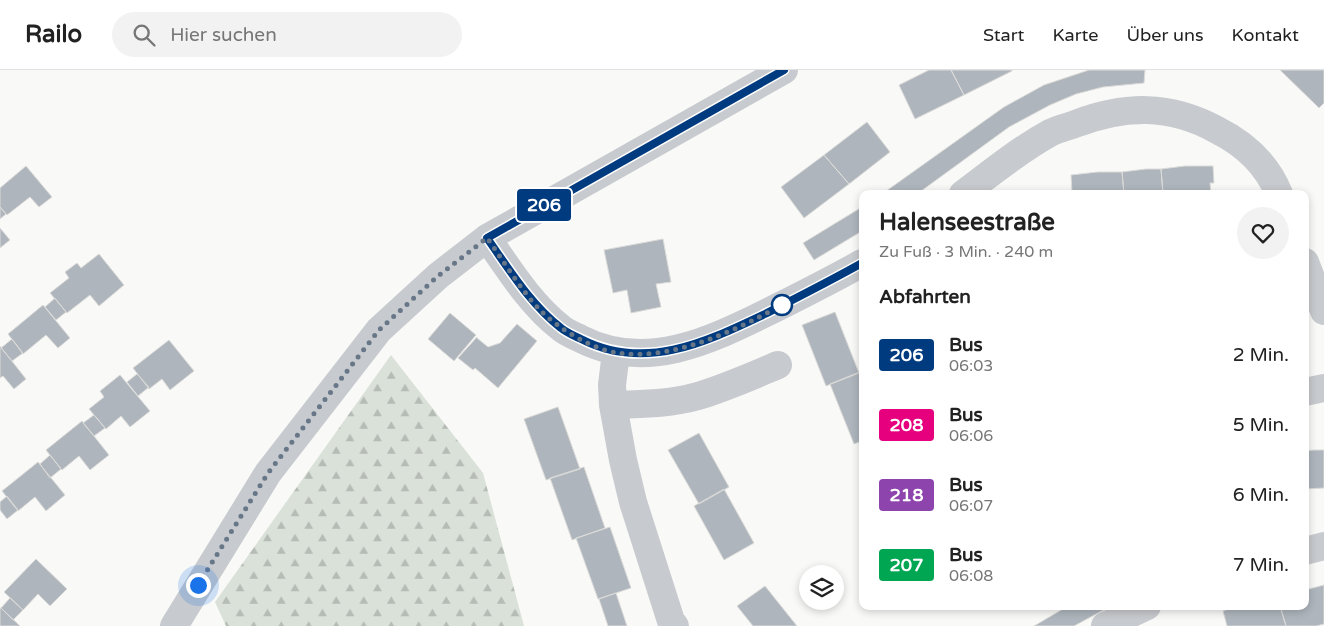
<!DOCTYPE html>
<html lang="de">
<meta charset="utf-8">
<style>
body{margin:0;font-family:"Varela Round",sans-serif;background:#f2f2f2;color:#222;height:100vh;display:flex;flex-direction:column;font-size:19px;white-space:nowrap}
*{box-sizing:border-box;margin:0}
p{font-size:16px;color:#767676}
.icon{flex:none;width:28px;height:28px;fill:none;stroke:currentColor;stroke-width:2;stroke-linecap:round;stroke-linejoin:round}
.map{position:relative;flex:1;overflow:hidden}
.details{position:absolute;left:859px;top:120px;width:450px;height:420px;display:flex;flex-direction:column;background:#fff;border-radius:10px;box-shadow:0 2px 8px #0003}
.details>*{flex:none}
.badge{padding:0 10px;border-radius:4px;font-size:18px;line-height:32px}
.controls{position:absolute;left:799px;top:495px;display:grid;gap:10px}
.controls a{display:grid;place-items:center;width:45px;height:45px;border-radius:50%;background:#fff;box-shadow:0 2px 8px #0003;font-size:25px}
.you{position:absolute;width:25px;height:25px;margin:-12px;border:4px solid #fff;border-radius:50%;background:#1a73e8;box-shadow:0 0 0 8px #1a73e833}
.map>.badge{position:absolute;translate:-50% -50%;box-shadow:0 0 0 2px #fff}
h2{padding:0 20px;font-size:19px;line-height:45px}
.round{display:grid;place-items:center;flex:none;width:52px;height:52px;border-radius:26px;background:#f2f2f2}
.headline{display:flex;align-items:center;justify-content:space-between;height:85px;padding:0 20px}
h1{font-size:24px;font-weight:700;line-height:38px}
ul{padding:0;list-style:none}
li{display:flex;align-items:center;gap:15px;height:70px;padding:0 20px}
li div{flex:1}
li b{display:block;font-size:19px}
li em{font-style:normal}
li .badge{min-width:55px;font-weight:700;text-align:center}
header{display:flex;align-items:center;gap:30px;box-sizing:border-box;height:70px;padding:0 25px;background:#fff;border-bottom:1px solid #e0e0e0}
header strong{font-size:24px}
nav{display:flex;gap:28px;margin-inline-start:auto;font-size:18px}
.search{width:350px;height:45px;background:#f2f2f2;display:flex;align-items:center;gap:12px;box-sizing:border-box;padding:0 18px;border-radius:28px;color:#767676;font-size:19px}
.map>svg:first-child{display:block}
.forest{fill:url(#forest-firs)}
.building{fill:#aeb5bc;stroke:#dbdbd9}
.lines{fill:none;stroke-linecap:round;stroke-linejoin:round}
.minor{stroke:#c7cace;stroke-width:28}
.line-casing{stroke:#fff;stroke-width:11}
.line{stroke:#003b80;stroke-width:8}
.walk{stroke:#687788;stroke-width:5;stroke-dasharray:0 9}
.stop-dot{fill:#fff;stroke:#003b80;stroke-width:2.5}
</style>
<header>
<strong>Railo</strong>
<div class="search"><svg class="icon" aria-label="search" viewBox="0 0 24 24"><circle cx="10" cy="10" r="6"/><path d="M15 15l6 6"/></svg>Hier suchen</div>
<nav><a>Start</a><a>Karte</a><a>Über uns</a><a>Kontakt</a></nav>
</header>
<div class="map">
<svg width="1324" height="556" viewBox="0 0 1324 556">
<defs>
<pattern id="forest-firs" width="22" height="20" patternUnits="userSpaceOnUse" patternTransform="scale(1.25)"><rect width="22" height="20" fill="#dae1d8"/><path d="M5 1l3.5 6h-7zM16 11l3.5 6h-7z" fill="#b5bbb5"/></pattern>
</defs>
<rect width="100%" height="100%" fill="#f9f9f7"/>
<!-- forest -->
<path class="forest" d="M391,285l92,118 41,153h-298l-11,-24z"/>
<!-- building -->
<path class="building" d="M929,0h22l13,25 -49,24 -16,-34z
M951,0h61v1l-48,24z
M1089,0h56l-1,13 -41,4 -27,7 -26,11 -41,22 -92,67h-35l122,-87 40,-22z
M1280,0h44v33l-5,5z
M867,52l23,30 -41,32 -25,-29z
M824,85l25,29 -45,34 -23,-31z
M26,96l26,31 -13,10 -9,-10 -23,18 -7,-8v-19z
M1185,96h28l1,17h-4l1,11h-48l-2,-25z
M1146,99h15l2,25h-39l-2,-22z
M1098,102h24l2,22h-48v-2h-4l-1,-17z
M0,137l6,7 -6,5z
M862,137v24l-48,29 -11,-17z
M0,158l10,12 -10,8z
M663,169l8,43 -15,2 5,23 -30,6 -4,-23 -14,3 -9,-43z
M99,184l25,31 -25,21 -9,-11 -23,18 -17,-20 19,-15 -4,-6 12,-9 4,5z
M55,228l11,14 -10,8 -11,-13z
M43,235l27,33 -12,10 -12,-13 -23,19 -15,-20z
M835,242l24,61 -33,13 -24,-61z
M450,243l26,22 -22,26 -26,-22z
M517,254l20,17 -39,47 -23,-20 -2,2 -15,-12 19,-21v1l11,9 12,-4z
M12,269l11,14 -11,8 -11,-13z
M169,270l25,31 -24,19 -8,-11 -13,10 -16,-21z
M0,276l26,33 -12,10 -11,-13 -3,2z
M862,301v70l-8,3 -24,-60z
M137,304l12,13 -11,9 -11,-14z
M120,305l30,36 -20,16 -9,-11 -15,13 -17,-20 15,-12 -4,-6z
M558,337l22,62 -34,11 -22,-61z
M94,345l11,13 -11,8 -11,-13z
M82,351l27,34 -19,15 -11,-14 -17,14 -16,-20z
M699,363l30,54 -30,17 -31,-54z
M1314,380h10v38l-19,1v-38z
M50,385l11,14 -11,9 -10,-14z
M38,392l27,33 -19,16 -11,-14 -17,14 -16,-20z
M584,397l21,61 -33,12 -22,-62z
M724,419l30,54 -30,17 -30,-54z
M7,426l11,14 -11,9 -7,-9v-8z
M610,457l21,61 -33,11 -22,-61z
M36,489l31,30 -17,17 -12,-12 -15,16 -19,-18z
M1324,515v39l-8,2h-30l-6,-20h25v-16z
M765,516l32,40h-44l-16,-20z
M616,523l11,33h-19l-9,-27z
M10,528l13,12 -10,10 -12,-12z
M1068,536h43l-37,20h-40z
M1238,536h42l6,20h-59l-4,-15z
M0,538h1l19,18h-20z"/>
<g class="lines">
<!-- minor -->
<path class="minor" d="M963,124c28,-21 56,-44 87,-61 8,-4 17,-6 25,-9 50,-19 95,-20 142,6 28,14 50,34 62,64
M487,168c22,31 43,66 74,90 6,5 14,8 20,11 65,33 128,2 187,-27 32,-16 64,-32 94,-49
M1305,192l19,49
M616,282l-4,33 1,20 10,55 10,42 38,119 4,5
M1305,322l19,-4
M613,335c28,-1 57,-1 85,-9 27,-8 54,-20 80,-31
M1305,481l19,-5
M174,556l94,-153 111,-143 59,-54 49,-38 297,-168
M1105,556l42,-20"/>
</g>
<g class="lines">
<!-- line casing -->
<g class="line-casing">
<path id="line" d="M784,0l-297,168c22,31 43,66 74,90 6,5 14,8 20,11 64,33 125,3 184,-25 33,-17 65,-33 97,-51"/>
</g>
<!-- line -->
<use href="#line" class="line"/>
<!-- walk -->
<path class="walk" d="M198,515l70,-112 111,-143 59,-54 49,-38c16,22 35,54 54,73 18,18 51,38 76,42 56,8 117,-22 165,-48"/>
</g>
<!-- markers -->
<circle class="stop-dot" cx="782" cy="235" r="10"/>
</svg>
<div class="controls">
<a><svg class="icon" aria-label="layers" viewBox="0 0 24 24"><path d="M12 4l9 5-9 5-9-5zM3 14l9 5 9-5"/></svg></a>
</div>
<div class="you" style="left:198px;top:515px"></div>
<b class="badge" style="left:544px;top:135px;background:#003b80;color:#fff">206</b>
<section class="details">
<div class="headline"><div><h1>Halenseestraße</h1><p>Zu Fuß · 3 Min. · 240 m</p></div><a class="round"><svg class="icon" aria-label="heart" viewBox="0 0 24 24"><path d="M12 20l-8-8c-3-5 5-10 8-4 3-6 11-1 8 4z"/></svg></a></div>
<h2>Abfahrten</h2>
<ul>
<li><span class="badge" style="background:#003b80;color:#fff">206</span><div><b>Bus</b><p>06:03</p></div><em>2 Min.</em></li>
<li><span class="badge" style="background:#e6007e;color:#fff">208</span><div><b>Bus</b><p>06:06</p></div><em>5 Min.</em></li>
<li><span class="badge" style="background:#8e44ad;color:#fff">218</span><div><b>Bus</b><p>06:07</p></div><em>6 Min.</em></li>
<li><span class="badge" style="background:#00a651;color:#fff">207</span><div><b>Bus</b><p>06:08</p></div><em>7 Min.</em></li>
</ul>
</section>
</div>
